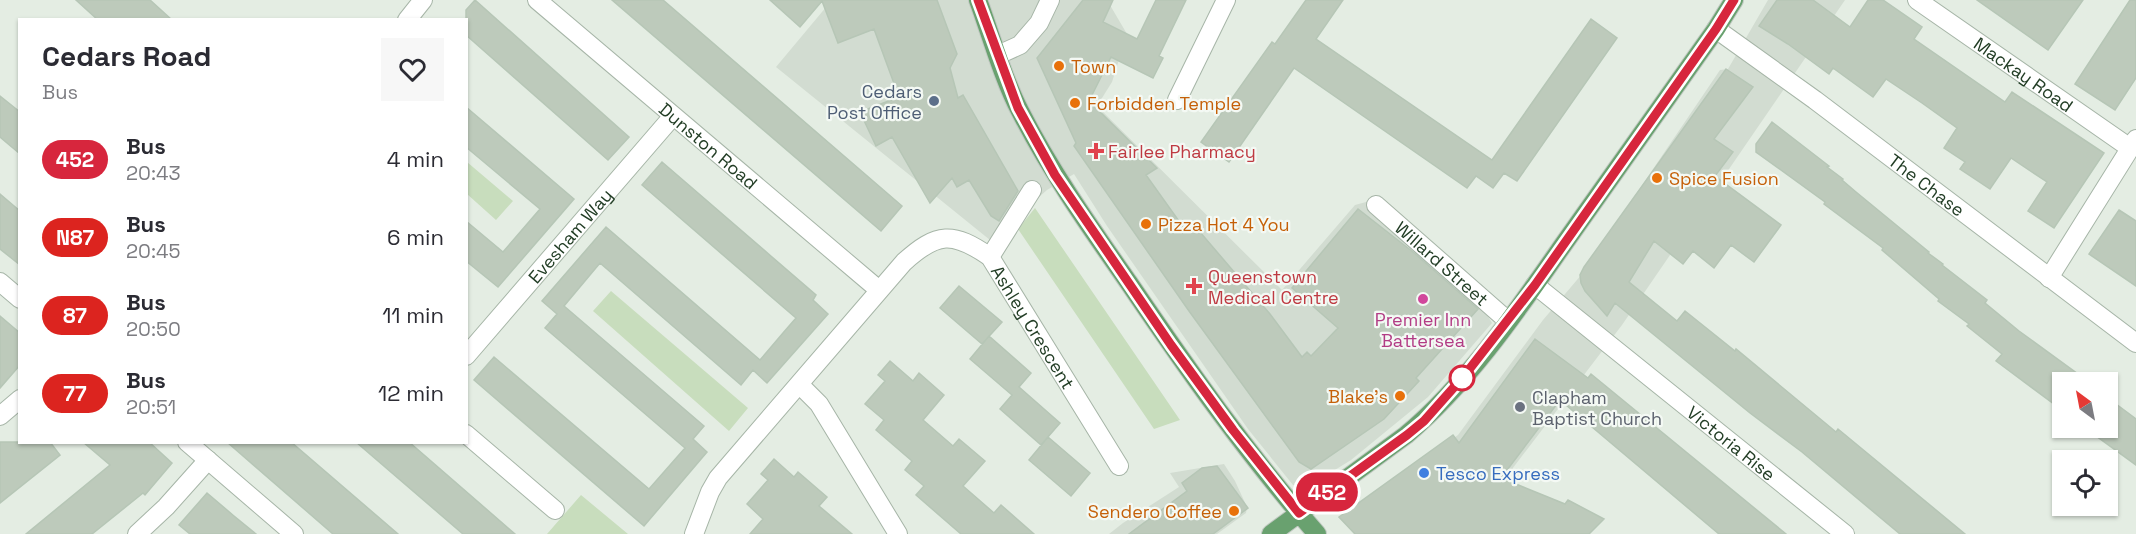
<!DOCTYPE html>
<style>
body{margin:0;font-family:"Space Grotesk",sans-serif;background:#f7f7f7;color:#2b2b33;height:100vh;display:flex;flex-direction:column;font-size:22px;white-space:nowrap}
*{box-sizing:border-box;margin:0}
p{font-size:20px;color:#7c7c81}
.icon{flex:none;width:33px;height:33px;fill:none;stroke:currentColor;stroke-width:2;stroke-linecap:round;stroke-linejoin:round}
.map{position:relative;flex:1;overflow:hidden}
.panel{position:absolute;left:18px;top:18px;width:450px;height:426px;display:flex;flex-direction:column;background:#fff;border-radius:0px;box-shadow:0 2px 4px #0004}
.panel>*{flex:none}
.badge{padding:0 12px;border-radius:20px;font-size:21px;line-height:39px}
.needle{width:39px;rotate:328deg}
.tools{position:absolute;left:2052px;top:372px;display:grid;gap:12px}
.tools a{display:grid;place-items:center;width:66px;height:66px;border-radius:0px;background:#fff;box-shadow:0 2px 4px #0004;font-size:30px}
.map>.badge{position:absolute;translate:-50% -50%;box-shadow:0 0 0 3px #fff}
.round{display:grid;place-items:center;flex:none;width:63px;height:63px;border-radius:0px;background:#f7f7f7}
.head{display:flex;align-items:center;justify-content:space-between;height:102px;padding:0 24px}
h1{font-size:28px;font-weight:700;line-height:45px}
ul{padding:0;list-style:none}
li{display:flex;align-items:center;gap:18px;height:78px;padding:0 24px}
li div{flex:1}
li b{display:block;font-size:22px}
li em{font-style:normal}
li .badge{min-width:66px;font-weight:700;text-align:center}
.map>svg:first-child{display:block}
.built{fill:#d2dcd1}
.green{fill:#c8ddbd}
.building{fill:#bdcabb;stroke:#b6c6b6;stroke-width:1.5}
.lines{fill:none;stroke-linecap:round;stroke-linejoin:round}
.pedestrian-casing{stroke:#a6b5a7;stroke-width:20}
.minor-casing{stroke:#a6b5a7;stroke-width:20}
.primary-casing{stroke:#c1c9c2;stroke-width:20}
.pedestrian{stroke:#fff;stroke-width:18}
.minor{stroke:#fff;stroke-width:18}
.primary{stroke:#69a16f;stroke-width:18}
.line-casing{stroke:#fff;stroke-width:14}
.line{stroke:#d7263d;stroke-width:9}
.food-dot{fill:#e8710a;stroke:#f4f9f4;stroke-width:2}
.service-dot{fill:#5c6f8a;stroke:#f4f9f4;stroke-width:2}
.health-dot{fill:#e0444e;stroke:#f4f9f4;stroke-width:2}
.hotel-dot{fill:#d1479c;stroke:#f4f9f4;stroke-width:2}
.stop-dot{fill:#fff;stroke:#d7263d;stroke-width:3}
.worship-dot{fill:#6b7280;stroke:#f4f9f4;stroke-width:2}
.shop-dot{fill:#3f7fe0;stroke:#f4f9f4;stroke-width:2}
.labels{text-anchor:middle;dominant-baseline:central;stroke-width:4.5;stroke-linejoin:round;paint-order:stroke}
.food-label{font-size:18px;fill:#c56008;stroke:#f4f9f4;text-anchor:start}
.street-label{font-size:18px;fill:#233e26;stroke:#f4f9f4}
.service-label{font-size:18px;fill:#4e5e75;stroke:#f4f9f4;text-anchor:end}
.health-label{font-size:18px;fill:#be3a42;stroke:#f4f9f4;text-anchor:start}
.hotel-label{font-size:18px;fill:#b23c85;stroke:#f4f9f4}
.worship-label{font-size:18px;fill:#5b616d;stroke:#f4f9f4;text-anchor:start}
.shop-label{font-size:18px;fill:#366cbe;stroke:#f4f9f4;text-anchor:start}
</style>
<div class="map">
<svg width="2136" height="534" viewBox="0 0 2136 534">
<rect width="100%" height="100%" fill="#e4ede3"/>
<!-- built -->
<path class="built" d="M832,0h275l20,34 -15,48 -15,24 185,184 73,-85 11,-3 118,108 8,13 -64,74 -77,63 -42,26 -16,-1 -45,-56 -141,-203 -33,-52 -27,16 -57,50 -214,-173z
M1768,0h77l-223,325 -116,152 -19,-10 -143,51 114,-83 85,-115 39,-46 138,-204 8,-1z
M1224,464l11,17 12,26 -1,6 -29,21h-108l14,-11 56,-36 -9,-14z"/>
<!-- green -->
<path class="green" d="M467,162l46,39 -17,19 -29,-26z
M1035,208l145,212 -26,9 -136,-200z
M611,291l137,117 -19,23 -136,-120z
M581,495l47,39h-81z"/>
<!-- building -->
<path class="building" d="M76,0h74l22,20h-74z
M475,0l154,137 -21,23 -142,-125v-25z
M612,0h51l239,206 -21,25z
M770,0h167l20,54 -7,14 8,30 5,-3 55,96 -19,30 -8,-5 -22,-36 -12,7 -5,-9 -22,25 -38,-66 -16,9 -16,-34 39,-15 -25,-68 -36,14 -16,-42 -22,26z
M1083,0h30l-10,22 34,17 19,-39h30l-27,56 4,2 -10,20 -42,-21 -22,44 68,67 -11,7 40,56 8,-6 76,89 32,43 5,-5 4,4 27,-28 -46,-40 66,-79 55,43 65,57 -62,69 3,3 -35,38 -73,50 -12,-7 -110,-151 -115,-165 2,-3 -39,-85z
M1306,0h37l-27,39 176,121 99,-141 26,19 -100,143 -13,-8 -11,15 -17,-12 -9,12 -173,-120 -65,94 -28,-20 71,-100 3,2z
M1777,0h36l37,27 18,-27h15l39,27 -8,12 91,63 7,-10 92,61 -50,75 -26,-17 19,-29 -36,-24 -21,31 -30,-20 5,-7 -21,-14 13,-20 -35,-25 -36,-24 -13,18 -40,-29 -4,6 -41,-30 -29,-18z
M1977,0h106l-35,50z
M2130,0h6v78l-21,32 -40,-26z
M1726,69l27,18 -39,52 19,13 -18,24 66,49 -27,37 -23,-17 -17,23 -21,-17 -10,13 -29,-23 -25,41 48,39 8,-10 50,40 1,-2 100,83 2,-3 127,105h-65l-98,-82 -52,-39 -135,-110 -8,13 -22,-25 -4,-8 -1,-8 4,-8z
M0,96l20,16v42l-20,-17z
M466,107l108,92 -76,88 -32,-26v-40l37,31 37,-43 -74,-62z
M1772,122l57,44 -2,1 16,12 -1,1 14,12 73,60 -1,1 15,11 -1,1 45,35 -2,3 34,28 70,51h-27v28l-66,-49 6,-7 -35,-28 2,-2 -31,-23 1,-2 -57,-49 1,-2 -59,-44 1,-2 -69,-50v-8z
M662,162l154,133 -3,5 15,14 -61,69 -14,-13 -12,15 -141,-122 -36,43 140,120 -11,13 14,13 -63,74 -170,-146 20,-23 155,132 36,-41 -140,-120 12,-14 -15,-13 64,-74 154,133 23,-27 13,-15 -154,-133z
M0,194l20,17v54l-20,-16z
M2119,210l17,11v65l-47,-32z
M959,286l43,36 -20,22 -42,-36z
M0,316l20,17v32l-20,23z
M989,336l42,37 -12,14 41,36 -19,22 -41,-36 12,-14 -42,-36z
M1535,339l53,39 3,-4 195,160h-67l-159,-134 -59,78 64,26 3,-4 36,19 -15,15h-234l-16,-17 114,-82 6,8z
M890,361l23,20 6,-8 25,22 -21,25 30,26 6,-7 26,22 -22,25 31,27 7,-8 33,29h-73l-45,-39 8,-9 -19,-16 7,-9 -36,-31 8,-10 -19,-16 20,-23 -7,-6z
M2108,398l28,21v46l-51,-37h23z
M1048,437l42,36 -19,23 -42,-36z
M0,442h50l10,13 -60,48z
M83,442h66l23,21 -27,32 -2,-2 -51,41h-66l84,-69z
M227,442h64l107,92h-65z
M356,442h53l106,92h-52z
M774,459l20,18 4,-5 29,25 -8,9 33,28h-102l13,-15 -16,-15 21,-24 -7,-6z
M1217,466l31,42 -35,26h-84l58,-43 -5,-8 20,-15z
M207,493l27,23 22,18h-66l-11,-9z"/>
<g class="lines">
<!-- pedestrian casing -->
<g class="pedestrian-casing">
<path id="pedestrian" d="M990,257l42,-67"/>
</g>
<!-- minor casing -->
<g class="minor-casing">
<g id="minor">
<path id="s1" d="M537,0l342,290"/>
<path id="s2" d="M1917,0l213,148"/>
<path d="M407,20l16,-20"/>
<path id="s3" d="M1716,29l99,71 321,243"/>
<path d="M998,55l22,-10 19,-22 11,-23"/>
<path d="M1177,100l49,-100"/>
<path id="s4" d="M1376,205l132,116"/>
<path d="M2049,278l87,-139"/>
<path d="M0,282l20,17"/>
<path id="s5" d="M1535,285l310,249"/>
<path id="s6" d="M466,356l207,-240"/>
<path d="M800,385l19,19 79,130"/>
<path d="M0,416l20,-17"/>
<path d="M466,434l89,76"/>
<path d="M187,442l107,92"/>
<path d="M137,534l29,-27 42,-47"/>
<path id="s7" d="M694,534l16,-42 8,-14 186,-216c33,-30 49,-31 86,-5l129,209"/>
</g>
</g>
<!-- primary casing -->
<g class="primary-casing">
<path id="primary" d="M978,0c13,35 25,79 42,111 31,61 70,116 109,172 59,87 119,172 188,251
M1271,534l135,-99c62,-52 111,-124 157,-190 51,-72 102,-144 153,-216l18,-29"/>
</g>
<!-- pedestrian -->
<use href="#pedestrian" class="pedestrian"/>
<!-- minor -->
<use href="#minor" class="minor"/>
<!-- primary -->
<use href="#primary" class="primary"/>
</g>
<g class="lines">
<!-- line casing -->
<g class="line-casing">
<path id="line" d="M978,0l40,108 37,67 116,170 62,85 66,83 108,-78 17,-14 40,-45 71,-91 181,-256 18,-29"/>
</g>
<!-- line -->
<use href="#line" class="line"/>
</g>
<!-- markers -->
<g class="food-dot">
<circle cx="1059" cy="66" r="6"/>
<circle cx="1075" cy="103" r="6"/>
<circle cx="1657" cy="178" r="6"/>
<circle cx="1146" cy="224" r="6"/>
<circle cx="1400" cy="396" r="6"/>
<circle cx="1234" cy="511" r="6"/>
</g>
<circle class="service-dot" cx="934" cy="101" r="6"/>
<g class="health-dot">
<path d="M1093 142h6v6h6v6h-6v6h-6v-6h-6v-6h6z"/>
<path d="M1191 277h6v6h6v6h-6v6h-6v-6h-6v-6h6z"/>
</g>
<circle class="hotel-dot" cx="1423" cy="299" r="6"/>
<circle class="stop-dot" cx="1462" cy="378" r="12"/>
<circle class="worship-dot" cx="1520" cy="407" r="6"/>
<circle class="shop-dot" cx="1424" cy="473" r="6"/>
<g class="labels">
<!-- food labels -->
<g class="food-label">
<text x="1071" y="66">Town</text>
<text x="1087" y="103">Forbidden Temple</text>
<text x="1669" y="178">Spice Fusion</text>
<text x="1158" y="224">Pizza Hot 4 You</text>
<text x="1388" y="396" text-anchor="end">Blake's</text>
<text x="1222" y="511" text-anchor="end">Sendero Coffee</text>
</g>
<!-- street labels -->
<g class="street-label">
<text stroke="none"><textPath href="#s2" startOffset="130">Mackay Road</textPath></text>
<text stroke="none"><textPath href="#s1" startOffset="225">Dunston Road</textPath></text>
<text stroke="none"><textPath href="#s3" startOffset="262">The Chase</textPath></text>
<text stroke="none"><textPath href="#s6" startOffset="159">Evesham Way</textPath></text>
<text stroke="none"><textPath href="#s4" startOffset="88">Willard Street</textPath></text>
<text stroke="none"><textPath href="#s7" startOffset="526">Ashley Crescent</textPath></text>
<text stroke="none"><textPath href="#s5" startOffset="252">Victoria Rise</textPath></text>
</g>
<!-- service labels -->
<g class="service-label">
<text x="922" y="91">Cedars<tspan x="922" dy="21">Post Office</tspan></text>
</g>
<!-- health labels -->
<g class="health-label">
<text x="1108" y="151">Fairlee Pharmacy</text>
<text x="1208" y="276">Queenstown<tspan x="1208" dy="21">Medical Centre</tspan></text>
</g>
<!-- hotel labels -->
<g class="hotel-label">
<text x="1423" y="319">Premier Inn<tspan x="1423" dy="21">Battersea</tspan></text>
</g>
<!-- worship labels -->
<g class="worship-label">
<text x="1532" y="397">Clapham<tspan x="1532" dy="21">Baptist Church</tspan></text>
</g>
<!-- shop labels -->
<g class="shop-label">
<text x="1436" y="473">Tesco Express</text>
</g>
</g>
</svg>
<div class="tools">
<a><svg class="needle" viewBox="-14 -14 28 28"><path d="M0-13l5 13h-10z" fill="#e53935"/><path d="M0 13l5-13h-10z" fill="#7c7c81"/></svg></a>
<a><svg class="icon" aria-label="locate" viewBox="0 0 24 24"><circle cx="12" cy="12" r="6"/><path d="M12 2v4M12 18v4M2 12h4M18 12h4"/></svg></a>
</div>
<b class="badge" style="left:1327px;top:492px;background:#d7263d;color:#fff">452</b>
<section class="panel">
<div class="head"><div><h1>Cedars Road</h1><p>Bus</p></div><a class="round"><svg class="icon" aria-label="heart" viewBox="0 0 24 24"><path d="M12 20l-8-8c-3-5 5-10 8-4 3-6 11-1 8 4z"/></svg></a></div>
<ul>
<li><span class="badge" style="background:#d7263d;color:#fff">452</span><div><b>Bus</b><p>20:43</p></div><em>4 min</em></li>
<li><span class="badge" style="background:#dc241f;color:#fff">N87</span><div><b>Bus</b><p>20:45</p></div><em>6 min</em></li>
<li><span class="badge" style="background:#dc241f;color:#fff">87</span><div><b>Bus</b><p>20:50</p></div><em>11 min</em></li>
<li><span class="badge" style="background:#dc241f;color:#fff">77</span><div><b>Bus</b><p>20:51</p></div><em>12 min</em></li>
</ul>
</section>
</div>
